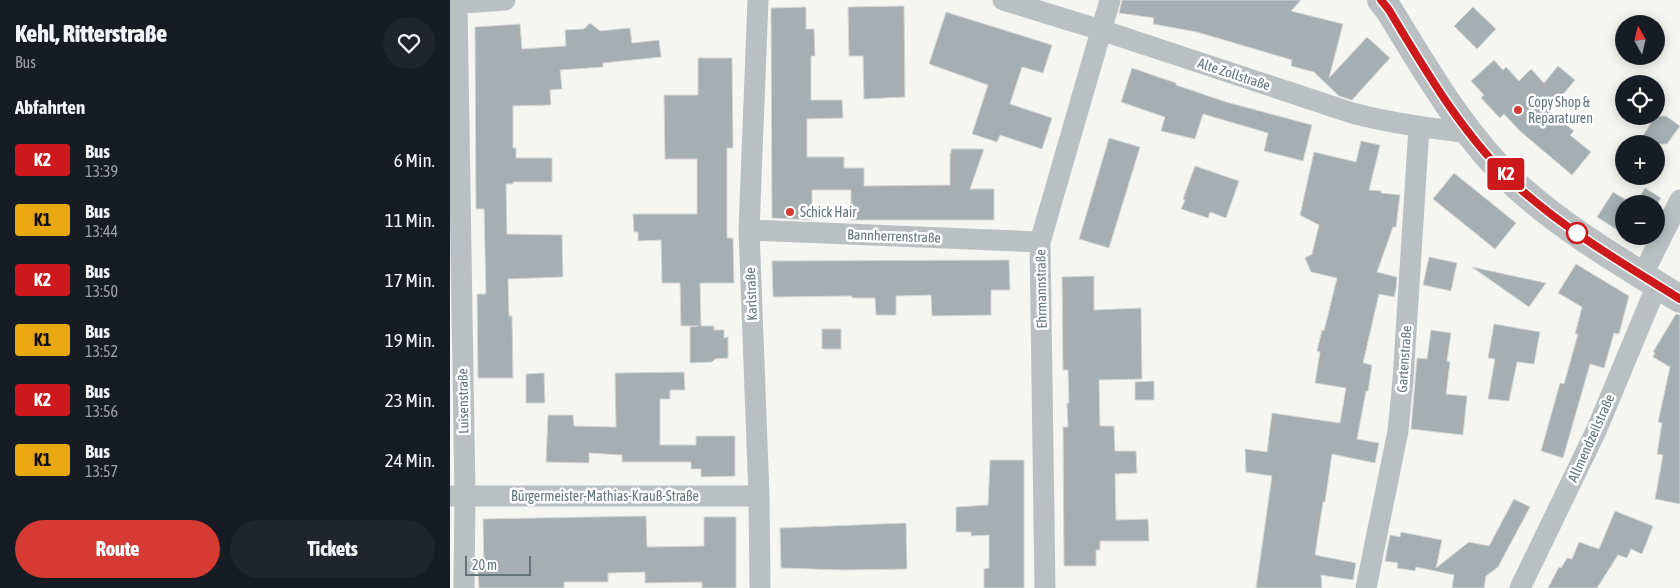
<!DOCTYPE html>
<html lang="de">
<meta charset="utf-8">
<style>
body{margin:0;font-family:"Asap Condensed",sans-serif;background:#20242c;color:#f1f3f6;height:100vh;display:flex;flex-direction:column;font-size:19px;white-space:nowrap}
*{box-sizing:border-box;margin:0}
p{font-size:16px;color:#9ea1a6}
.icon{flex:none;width:28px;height:28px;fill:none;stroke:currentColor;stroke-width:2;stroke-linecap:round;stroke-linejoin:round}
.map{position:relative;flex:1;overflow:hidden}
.details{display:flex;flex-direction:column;background:#171b24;width:450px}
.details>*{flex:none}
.badge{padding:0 10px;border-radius:4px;font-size:18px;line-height:32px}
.needle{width:32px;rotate:352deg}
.tools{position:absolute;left:1165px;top:15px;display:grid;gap:10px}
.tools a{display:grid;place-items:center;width:50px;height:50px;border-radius:50%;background:#171b24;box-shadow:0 2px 12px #0003;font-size:25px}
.scale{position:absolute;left:15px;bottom:12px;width:66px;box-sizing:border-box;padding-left:5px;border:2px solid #63757b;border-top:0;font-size:14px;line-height:18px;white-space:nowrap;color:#63757b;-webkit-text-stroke:4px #fff;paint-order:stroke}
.map>.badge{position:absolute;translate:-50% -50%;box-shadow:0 0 0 2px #fff}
h2{padding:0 15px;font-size:19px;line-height:45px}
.round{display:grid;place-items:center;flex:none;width:52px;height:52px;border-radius:26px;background:#20242c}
.headline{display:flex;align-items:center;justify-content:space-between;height:85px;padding:0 15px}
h1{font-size:24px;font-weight:800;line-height:38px}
.button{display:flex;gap:10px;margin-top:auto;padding:10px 15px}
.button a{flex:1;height:58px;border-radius:30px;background:#d53b33;color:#fff;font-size:20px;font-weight:800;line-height:58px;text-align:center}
.button a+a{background:#20242c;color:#f1f3f6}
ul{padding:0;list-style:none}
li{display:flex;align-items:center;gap:15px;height:60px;padding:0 15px}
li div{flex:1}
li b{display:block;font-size:19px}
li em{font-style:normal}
li .badge{min-width:55px;font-weight:700;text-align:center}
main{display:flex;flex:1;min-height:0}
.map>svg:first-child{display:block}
.building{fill:#a5aeb1;stroke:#d7d6d5}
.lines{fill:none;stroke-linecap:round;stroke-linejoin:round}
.minor{stroke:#bac0c2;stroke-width:21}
.tertiary{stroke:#bac0c2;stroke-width:28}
.line-casing{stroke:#fff;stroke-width:11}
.line{stroke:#cd191c;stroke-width:8}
.poi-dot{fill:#d53b33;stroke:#fff;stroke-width:2}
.stop-dot{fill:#fff;stroke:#cd191c;stroke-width:2.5}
.labels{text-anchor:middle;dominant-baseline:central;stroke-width:5;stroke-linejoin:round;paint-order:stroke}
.street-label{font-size:14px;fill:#63757b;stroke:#fff}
.poi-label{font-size:14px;fill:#63757b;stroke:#fff;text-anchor:start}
</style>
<main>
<section class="details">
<div class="headline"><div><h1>Kehl, Ritterstraße</h1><p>Bus</p></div><a class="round"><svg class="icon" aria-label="heart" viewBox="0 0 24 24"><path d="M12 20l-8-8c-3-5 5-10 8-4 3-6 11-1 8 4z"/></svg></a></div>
<h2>Abfahrten</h2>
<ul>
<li><span class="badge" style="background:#cd191c;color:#fff">K2</span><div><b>Bus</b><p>13:39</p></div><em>6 Min.</em></li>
<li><span class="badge" style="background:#eaa70f;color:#111">K1</span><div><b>Bus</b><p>13:44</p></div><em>11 Min.</em></li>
<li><span class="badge" style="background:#cd191c;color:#fff">K2</span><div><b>Bus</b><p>13:50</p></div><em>17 Min.</em></li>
<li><span class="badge" style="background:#eaa70f;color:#111">K1</span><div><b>Bus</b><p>13:52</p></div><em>19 Min.</em></li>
<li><span class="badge" style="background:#cd191c;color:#fff">K2</span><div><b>Bus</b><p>13:56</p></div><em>23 Min.</em></li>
<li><span class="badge" style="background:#eaa70f;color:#111">K1</span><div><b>Bus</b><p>13:57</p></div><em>24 Min.</em></li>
</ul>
<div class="button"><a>Route</a><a>Tickets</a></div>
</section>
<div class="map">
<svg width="1230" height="588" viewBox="0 0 1230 588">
<rect width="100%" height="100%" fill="#f5f5f2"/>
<!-- building -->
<path class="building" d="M672,0h179l-10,11 52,13 -14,54 38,-41 23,21 -38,42 -13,-4 -25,-24 -23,-6 1,-6 -95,-28 -44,-8 1,-6 -35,-5z
M454,6l1,91 -41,2 -1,-43h-14l-1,-49z
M356,7v22h8l1,27h-4v44h31l1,18 -36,1v38h37v11h20v18l86,-1v-32h1v-4h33l-14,40h24v31h-143v-30h-39v30l-40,-2 -1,-210z
M1023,7l23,22 -19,20 -23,-23z
M496,12l106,33 -9,28 -21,-6 -12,37 42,14 -10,31 -42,-14 -3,7 -25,-8 16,-49 -59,-21z
M140,23l10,8 30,-3 2,15 27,-3 2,17 -58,6v4l-43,3 2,19 -12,1 1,15 -38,1v42h3v10h36v24h-39v2h-7l1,50 55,1 1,42 -55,2 1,37h3l1,62h-35l-1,-84h9l-2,-85h-8l-1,-182 45,-3 2,25 44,-3 -1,-16 19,-1z
M248,58h34l1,90h-6v90h6l1,45h-34l1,43h13v4h10v8l4,-1v21l-13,1 -3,3 -22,1v-36l8,-1h-17l-1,-43h-18l-1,-43 -23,1v-9h-4l-1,-18h64v-55h-32l-1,-64h34z
M1044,60l9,10 3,-3 13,14 12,-12 13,14 14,-17 17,14 -26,31 25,20 -4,4 21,17 -19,23 -51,-43 -17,-18 -4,4 -19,-20 3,-3 -13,-14z
M682,68l44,15v2l50,17 86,23 -9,36 -39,-10 4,-18 -65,-19 -8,25 -34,-8 4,-14 -44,-15z
M1205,116h11l14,10 -13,18h-29z
M659,138l31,9 -31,101 -30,-9z
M911,141l19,4 -11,45 12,1v2l19,2 -4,32h-3l-16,45 20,5 -1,12 -2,8 -15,-3 -16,69 9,2 -4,26h-2l-9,48 22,4 -4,20 -43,-9 -7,48h-2l-8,53 41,8 -3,17 -32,-5 1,13h-66l16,-112 -26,-4 -1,-23 22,3 5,-39 68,10 6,-35 -31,-5 5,-31 -3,-1 5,-21 2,1 13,-53 -26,-6 -6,-14 7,-4 7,-29 -19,-10 14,-63 42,10z
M745,166l44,15 -13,37 -16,-6 -2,6 -27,-9 4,-9 -2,-1z
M1004,173l62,50 -21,26 -62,-50z
M1195,188l16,10 -5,7v-1h-21z
M1163,192l20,12h-9v30l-27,-17z
M979,257l28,6 -6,28 -28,-6z
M559,260l1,30h-19v25l-59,1 -1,-21 -35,1v19h-20l-1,-17h-23v-2l-79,1 -1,-36z
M1126,264l53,32 -10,38 -5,-1 -10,35 -14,-4 -27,94 -22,-7 19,-68 4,1 14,-50h-3l7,-27 -24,-14z
M1022,267l74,16 -17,24z
M644,276v34l47,-2 1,71 -43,1 1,46h14l1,25h21l1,22 -22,1 1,46 32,-1 1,22h-49v9h-4v16h-32l-1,-139h5l-1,-24h2l-1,-33h-5l-1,-93z
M1226,314l4,1v189l-25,-5 8,-44 -6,-1 5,-31 -4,-1 12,-55 -17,-10 2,-4 -2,-1z
M1044,324l46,8 -6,32 -17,-2 -8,39 -21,-2 7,-40 -7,-1z
M372,329h19v20h-19z
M981,330l20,3 -4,28 3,1 -4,32 21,2 -4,39 -52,-6 6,-71 10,1z
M234,372l1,18h-15v9h-10v46h36v-9h39v40l-34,1v-8h-10v-7h-69v-7l-33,-2v10l-43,-1 2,-47h25l1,11 42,1 -1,-54z
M94,373l1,30h-19v-29z
M704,381v19h-19v-18z
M540,460h34v128h-40v-19l5,-1v-33l-18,1v-4h-15v-25l32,-2z
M1064,499l16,8 -32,60 -12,9 -2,12h-32l2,-13 -38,-8 -1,4 -18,-3 1,-5 -13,-2 5,-26 10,2 1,-5 41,8 -6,28 33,-26 20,4z
M1165,511l38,15 -11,28 -11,-5 -4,9 -9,-3 -21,33h-49l11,-21 2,1 6,-10 5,1 7,-17 20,7z
M196,516l1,31 57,-1v-29h32v71h-34v-6l-57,1v-11l-37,1v9h-44v6h-85l-1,-17h6l-1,-52z
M456,523l1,46 -63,1 -63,-2 -1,-40z"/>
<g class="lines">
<!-- minor -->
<path class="minor" d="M308,0l-9,230 10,266 1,92
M553,0l98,30 251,83c38,10 77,15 117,20
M0,4l55,-4
M7,4l8,491 -1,93
M299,230l291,12
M1192,276l38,-76
M0,496h309
M595,588l-5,-346 70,-242
M916,588l32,-157 5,-51 16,-253
M1070,588l76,-157 61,-146"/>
<!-- tertiary -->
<path class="tertiary" d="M931,0l8,10c38,62 75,127 129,177 49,44 106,77 162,112"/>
</g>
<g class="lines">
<!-- line casing -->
<g class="line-casing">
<path id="line" d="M931,0l8,10c38,63 75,127 129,177 49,44 106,77 162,112"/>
</g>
<!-- line -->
<use href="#line" class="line"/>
</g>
<!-- markers -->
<g class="poi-dot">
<circle cx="1068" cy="110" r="5"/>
<circle cx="340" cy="212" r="5"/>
</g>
<circle class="stop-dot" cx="1127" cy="233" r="10"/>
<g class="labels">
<!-- street labels -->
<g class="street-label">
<text transform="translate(784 74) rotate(18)">Alte Zollstraße</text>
<text transform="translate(444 236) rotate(2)">Bannherrenstraße</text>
<text transform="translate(591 289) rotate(-91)">Ehrmannstraße</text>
<text transform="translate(301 294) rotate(-92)">Karlstraße</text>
<text transform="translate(954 359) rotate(-86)">Gartenstraße</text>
<text transform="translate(13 401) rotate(-91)">Luisenstraße</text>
<text transform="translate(1141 438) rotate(-66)">Allmendzeilstraße</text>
<text x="155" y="496">Bürgermeister-Mathias-Krauß-Straße</text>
</g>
<!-- poi labels -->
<g class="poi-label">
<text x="1078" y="102">Copy Shop &amp;<tspan x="1078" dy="16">Reparaturen</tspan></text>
<text x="350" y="212">Schick Hair</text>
</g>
</g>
</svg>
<div class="tools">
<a><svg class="needle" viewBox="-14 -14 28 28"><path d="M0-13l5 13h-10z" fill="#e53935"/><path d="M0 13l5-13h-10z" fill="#9ea1a6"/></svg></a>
<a><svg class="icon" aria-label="locate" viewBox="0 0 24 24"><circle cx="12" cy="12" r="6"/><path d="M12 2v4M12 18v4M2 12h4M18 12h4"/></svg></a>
<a>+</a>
<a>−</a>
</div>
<div class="scale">20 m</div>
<b class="badge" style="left:1056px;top:174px;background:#cd191c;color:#fff">K2</b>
</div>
</main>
